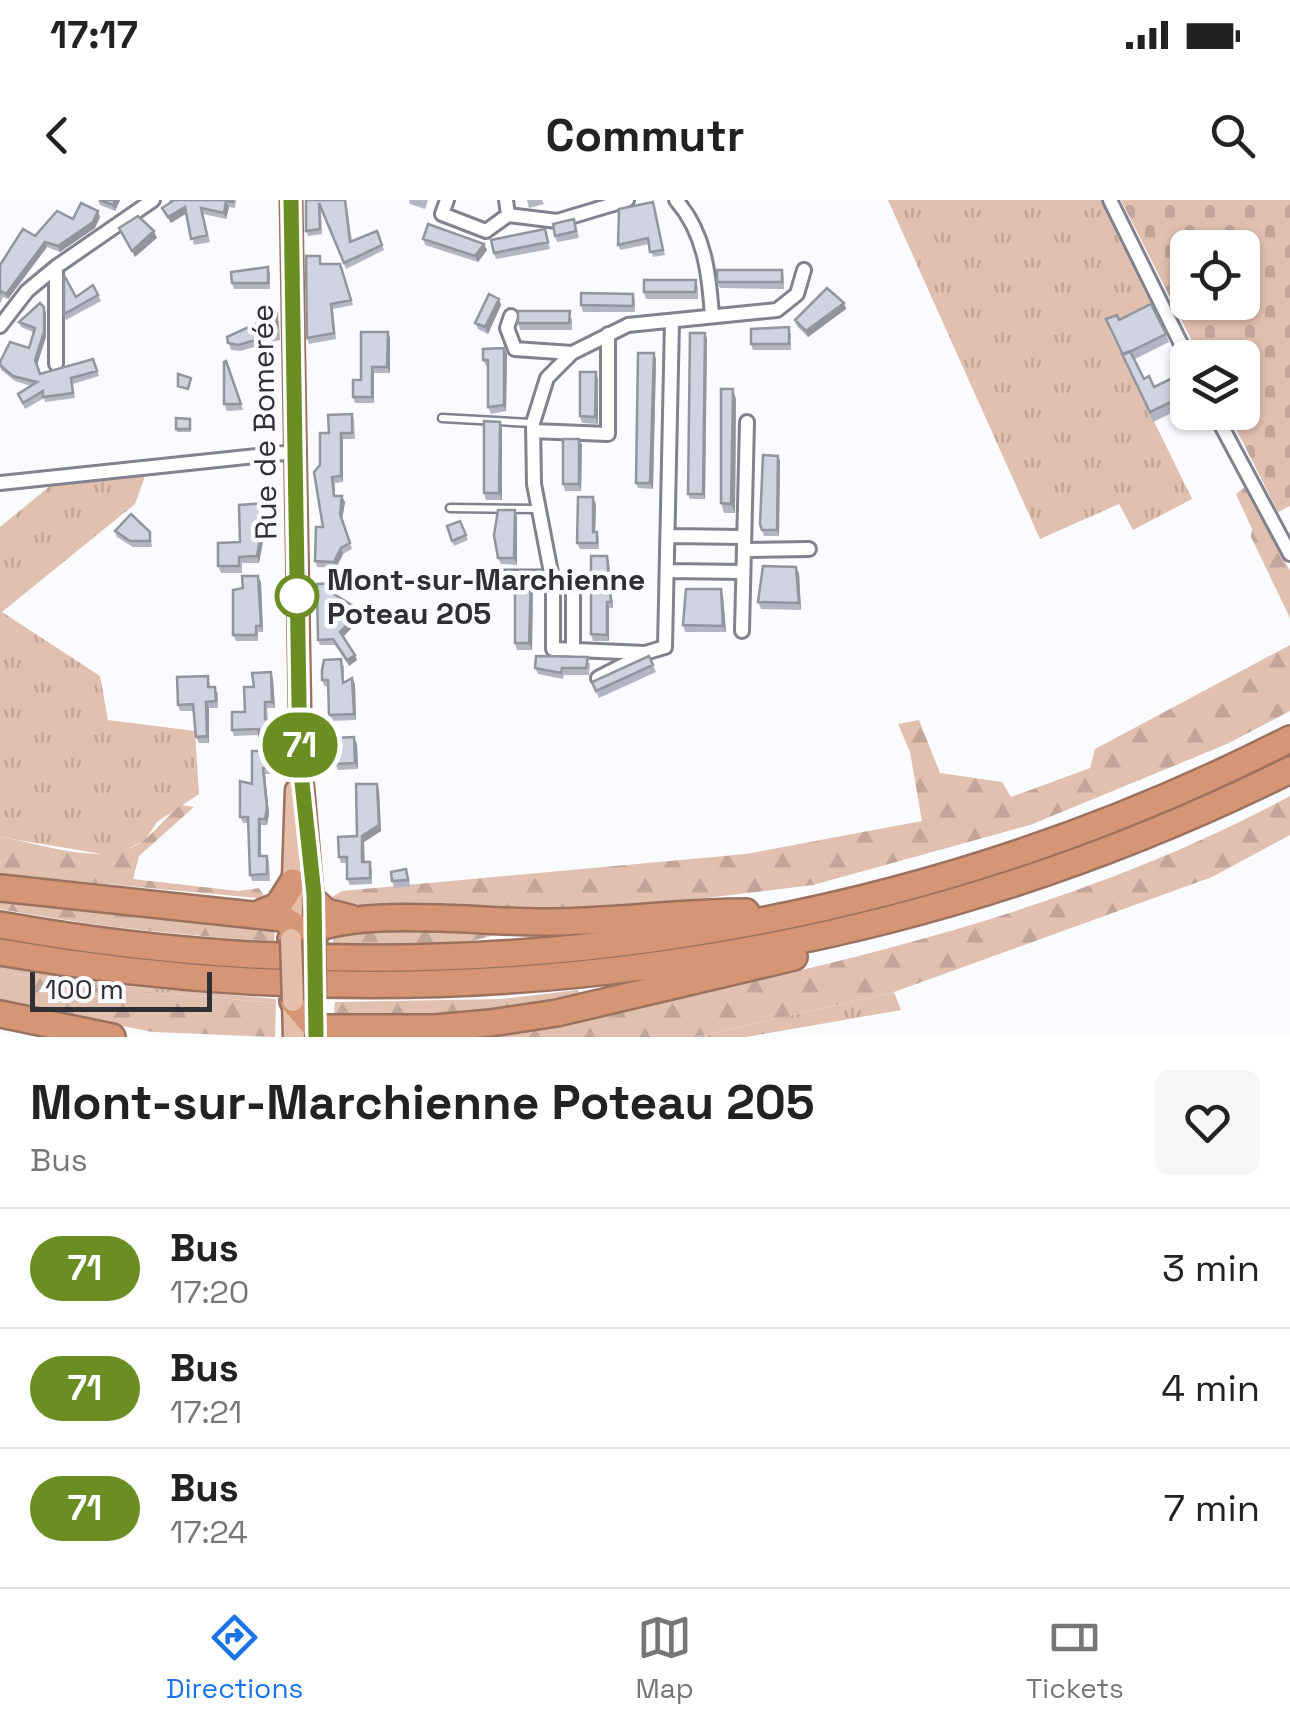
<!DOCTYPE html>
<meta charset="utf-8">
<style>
body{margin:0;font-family:"Space Grotesk",sans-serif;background:#f6f6f6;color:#222;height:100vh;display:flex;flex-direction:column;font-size:38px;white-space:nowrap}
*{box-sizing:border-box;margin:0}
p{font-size:32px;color:#767676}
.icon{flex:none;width:55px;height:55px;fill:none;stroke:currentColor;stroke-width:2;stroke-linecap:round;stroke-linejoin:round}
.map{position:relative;height:837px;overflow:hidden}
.panel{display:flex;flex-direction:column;background:#fff;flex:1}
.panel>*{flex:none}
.badge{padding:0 20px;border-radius:32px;font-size:35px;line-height:65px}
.tools{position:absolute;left:1170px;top:30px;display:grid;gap:20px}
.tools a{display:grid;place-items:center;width:90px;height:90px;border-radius:15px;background:#fff;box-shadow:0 2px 8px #0004;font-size:50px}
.scale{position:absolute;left:30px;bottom:25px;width:182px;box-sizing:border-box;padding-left:10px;border:5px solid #2f3035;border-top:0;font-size:28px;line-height:35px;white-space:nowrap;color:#2f3035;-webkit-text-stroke:8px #fafbfe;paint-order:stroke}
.map>.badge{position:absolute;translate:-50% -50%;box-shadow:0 0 0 5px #fff}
.round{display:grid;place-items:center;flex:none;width:105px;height:105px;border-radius:15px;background:#f6f6f6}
.summary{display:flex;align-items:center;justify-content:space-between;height:170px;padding:0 30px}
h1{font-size:48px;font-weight:700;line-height:75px}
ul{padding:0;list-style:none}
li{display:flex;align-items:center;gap:30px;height:120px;padding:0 30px;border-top:2px solid #e0e0e0}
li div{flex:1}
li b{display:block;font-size:38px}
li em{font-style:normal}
li .badge{min-width:110px;font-weight:700;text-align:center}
.status{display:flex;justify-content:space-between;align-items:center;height:70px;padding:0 50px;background:#fff;direction:ltr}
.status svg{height:28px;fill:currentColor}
header{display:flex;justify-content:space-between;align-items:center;height:130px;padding:0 30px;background:#fff;font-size:45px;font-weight:700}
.tab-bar{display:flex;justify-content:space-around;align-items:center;height:140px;border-top:2px solid #e0e0e0;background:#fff;font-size:28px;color:#767676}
.tab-bar a{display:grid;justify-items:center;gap:5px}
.tab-bar .selected{color:#1a73e8}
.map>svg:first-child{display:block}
.grass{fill:url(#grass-tufts)}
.forest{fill:url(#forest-firs)}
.cemetery{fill:url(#cemetery-stones);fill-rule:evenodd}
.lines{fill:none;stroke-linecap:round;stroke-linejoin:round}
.service-casing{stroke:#80838f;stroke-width:11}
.minor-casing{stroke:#80838f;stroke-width:18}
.primary-casing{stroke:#9c725e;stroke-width:25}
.motorway-casing{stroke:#9c725e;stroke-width:30}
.service{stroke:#fff;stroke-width:6}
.minor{stroke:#fff;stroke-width:12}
.primary{stroke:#e6bfac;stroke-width:20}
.motorway{stroke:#d69574;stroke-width:25}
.primary-bridge-casing{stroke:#9c725e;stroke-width:25;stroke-linecap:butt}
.primary-bridge{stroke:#e6bfac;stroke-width:20}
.wall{fill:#b3b6c2}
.shaded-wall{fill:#92949e}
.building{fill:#d0d4e1;stroke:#92949e;stroke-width:2.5}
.line-casing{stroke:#fff;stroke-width:22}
.line{stroke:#6b8e23;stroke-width:15}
.stop-dot{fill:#fff;stroke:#6b8e23;stroke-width:5}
.labels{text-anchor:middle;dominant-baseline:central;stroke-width:9;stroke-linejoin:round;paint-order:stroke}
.street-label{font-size:30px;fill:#2f3035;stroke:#fafbfe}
.stop-label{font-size:30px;font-weight:bold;fill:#2f3035;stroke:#fafbfe;text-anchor:start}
</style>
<div class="status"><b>17:17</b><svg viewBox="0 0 49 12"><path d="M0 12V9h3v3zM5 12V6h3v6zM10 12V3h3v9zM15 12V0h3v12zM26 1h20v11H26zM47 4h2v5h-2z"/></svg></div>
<header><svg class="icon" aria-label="back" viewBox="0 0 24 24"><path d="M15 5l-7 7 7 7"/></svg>Commutr<svg class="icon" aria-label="search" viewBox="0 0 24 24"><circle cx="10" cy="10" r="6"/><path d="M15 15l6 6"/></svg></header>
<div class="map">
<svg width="1290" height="837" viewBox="0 0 1290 837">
<defs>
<pattern id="grass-tufts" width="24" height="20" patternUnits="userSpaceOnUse" patternTransform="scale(2.5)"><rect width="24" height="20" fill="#e1c0b0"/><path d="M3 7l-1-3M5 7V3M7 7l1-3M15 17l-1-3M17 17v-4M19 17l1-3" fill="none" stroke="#c1a598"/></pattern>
<pattern id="forest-firs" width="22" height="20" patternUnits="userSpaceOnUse" patternTransform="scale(2.5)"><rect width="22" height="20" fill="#e1c0b0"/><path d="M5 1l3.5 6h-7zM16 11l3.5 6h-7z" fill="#c1a598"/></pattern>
<pattern id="cemetery-stones" width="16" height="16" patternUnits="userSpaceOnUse" patternTransform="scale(2.5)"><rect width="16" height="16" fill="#e1c0b0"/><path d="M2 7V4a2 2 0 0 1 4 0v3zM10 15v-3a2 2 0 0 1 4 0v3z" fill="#c1a598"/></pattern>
</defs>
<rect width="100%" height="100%" fill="#fafbfe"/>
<!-- grass -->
<path class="grass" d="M888,0h213l54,109 -46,20 83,170 -59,31 -14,-26 -79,35z
M145,276l-10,28 -133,108 98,64 8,44 87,11 4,63 -42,28 -12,18 -31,16 -114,-19v-310l50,-41z
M0,767l126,19 150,13v4l-182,-16 -94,-16z
M894,792l7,18 -155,27h-50z"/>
<!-- forest -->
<path class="forest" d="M1246,286l44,85v47l-39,-81 1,-8 -16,-35z
M1290,445v66l-63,33 -197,81 -217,60 -199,24h-278l-9,-9 15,-9 404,-37 176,-33 -12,-69 -12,-28 21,-4 21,53 62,9 9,15 79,-29 5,-19z
M1290,596v39l-78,42 -318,115 -198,45h-202c271,-58 550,-108 796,-241z
M181,605l13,2 -55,49 -6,23 105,12 21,-3 7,11 -266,-25v-37c44,7 101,30 140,6 14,-9 26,-27 41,-38z
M0,694l275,30 -1,17c-92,-5 -183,-15 -274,-32z
M334,728l171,3c-51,21 -112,15 -168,13l-4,-2z
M0,771l94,16 182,16 -1,34 -122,-5 -153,-30z
M578,790l3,7 -135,21 -112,-2 1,-14 166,-3z"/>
<!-- cemetery -->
<path class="cemetery" d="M1121,0h169v306l-12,6 -50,-99 14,-1v-54l-42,-1zM1188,48h54v54h-54z"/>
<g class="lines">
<!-- service casing -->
<g class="service-casing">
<path id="service" d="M442,218l89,5
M450,308l89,1
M482,374h69"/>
</g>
<!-- minor casing -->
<g class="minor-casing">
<path id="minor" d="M447,0l-5,14 44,17 22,-16
M506,0l2,15
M676,0c29,33 33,74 36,116
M1110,0l78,158
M508,15l49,6 70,-21
M511,116l-4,12 8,21 57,4
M672,121l-7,326 -20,6 -92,-4v-66l-19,-99 -1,-61 14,-45 25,-25 56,-28 149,-15 20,-16 7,-24
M0,126l27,-35 29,-24 97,-67
M56,164v-97
M1214,212l76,142
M533,231l75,3v-100
M0,283l294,-31
M669,336l75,1
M744,350l65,-1
M669,371l74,1
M553,383l20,1v66
M742,431l5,-209
M598,478l46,-24"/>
</g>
<!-- primary casing -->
<g class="primary-casing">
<path id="primary" d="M291,0l10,564 13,148
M291,736l5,-146
M293,801l1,36"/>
</g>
<!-- motorway casing -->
<g class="motorway-casing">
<path id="motorway" d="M0,688l282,30 32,21
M314,701l12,11 24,6
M256,715l22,-9 15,-24
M0,725c439,79 892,17 1290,-186
M291,739c61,-36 184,-16 256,-17 67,0 133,-10 199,-10
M0,752c439,77 890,17 1290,-182
M293,801l23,27h119l55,-5 67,-10 237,-56
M0,814l112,23"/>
</g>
<!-- service -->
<use href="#service" class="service"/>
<!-- minor -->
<use href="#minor" class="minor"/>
<!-- primary -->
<use href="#primary" class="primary"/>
<!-- motorway -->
<use href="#motorway" class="motorway"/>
<!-- primary-bridge casing -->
<g class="primary-bridge-casing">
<path id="primary-bridge" d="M291,739l2,62
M314,739l1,60"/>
</g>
<!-- primary-bridge -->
<use href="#primary-bridge" class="primary-bridge"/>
</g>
<!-- wall -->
<path class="wall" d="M98,0h22l-5,11 -15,-6z
M169,0h67l-1,8 -6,-1 -3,12 -23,-5 7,28 -16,3 -8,-32 -15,10 -6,-9 -3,-6 8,-5z
M306,0h40l6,41 25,-10 7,19 -38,19 -25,-61 1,26 -14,2 -2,-5z
M409,0h19l-3,9 -15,-5z
M527,0h15l2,4 -15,4z
M653,2l12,53 -12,2 -4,-13 -29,6 -2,-5z
M100,17l-5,11 -35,24 -13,-5 -39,52 -5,-2 -3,7v-39l73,-46z
M574,19l5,19 -22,4 -2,-6z
M545,29l5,20 -54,10 -2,-6z
M423,39l61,5 3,6 -9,12 -53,-17z
M322,62v2h18l13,41 -20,4 3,30 -27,5 -2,-6z
M268,67l2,6v16h-36l-2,-6z
M782,70l2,7v12l-64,-1 -3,-6z
M696,80l2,7v12h-52l-2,-7z
M633,94l2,6v12h-52l-2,-7z
M98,95l3,6 -35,19 -2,-6z
M499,99l2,6 -13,29 -10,-5 -3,-6z
M844,103l2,6 -38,28 -11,-11 -2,-6z
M44,107l2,6v24l-9,28 3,9 53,-15 6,17 -26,8 2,14 -30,4 -1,-4 -19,11 -7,-15 13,-8 -16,-5 -14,-11 -1,-8 29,-14 4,-16 -12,-5 -2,-5z
M572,118v12h-52l-2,-7z
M1106,119l13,1 47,14 3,8 -34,17 9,20 10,8 34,6v12l-35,17z
M279,121l1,19 -40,11 -9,-1 -4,-13z
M791,133v17h-38l-2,-6z
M390,138v35h-16v30h-19l-2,-6 8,-17z
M707,139l-2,160h-15l-2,-5z
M504,148l3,6 -1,57 -15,3 -3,-7v-41h-2l-3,-6z
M654,153l2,6 -3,130 -15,-1 -2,-5z
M226,161l17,49 -16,1 -3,-7z
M598,179v45l-16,-1 -2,-7z
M736,199l-1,114h-11l-3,-10z
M352,214l2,6 1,19h-12v43l-8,1v13l10,6 -3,18 10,29 -9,5 -7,14 -19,-1 -2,-6 8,-34 -3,-62 9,-32z
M190,219l1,13h-14l-1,-3z
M502,228v72h-16l-2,-7z
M579,239l3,6 -1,46h-16l-2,-7z
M778,256l2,5 -1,75h-15l-4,-12z
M266,303l3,6 -10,54h-17v10h-21l-3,-7 22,-24z
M596,304l-1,28h2l2,6v11h-19l-3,-6z
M515,310l2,7v48l-16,-1 -3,-6z
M460,321l8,19 -14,6 -7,-20z
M115,331l35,1 2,15h-19l-16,-10z
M607,356l2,6 4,46h-4v33h-16l-2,-7z
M799,373l2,37 -40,-1 -3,-7z
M531,375l2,6 -1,69h-15l-2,-7z
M261,382l2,50h-5v9h-22l-3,-6 10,-47z
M334,383l2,12 27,21 -20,21 14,23 -8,6 -14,-21h-15l-2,-5z
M721,389l2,7 3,36h-41l-2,-7z
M649,456l7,16 -57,26 -7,-16z
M590,463l-1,12h-25l-1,4 -25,-5 -3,-6z
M344,465v17l11,2 1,36 -25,1 -2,-6v-29h-5l-2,-6z
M273,479l2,29h-8l1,12 5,7 -1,47h-7l4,40 -2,11h-6v31h6l2,6 1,19h-18l-2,-6 -2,-52h-5l-3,-6 12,-33 8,-33 -1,-16 -25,1 -2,-6 13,-18 9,-25z
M210,482v5l8,6v15h-9v35h-10l-3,-6 -3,-26h-13l-2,-6z
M357,544l1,25 -20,1 -3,-6z
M377,584l2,6 2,41 -17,11v20l8,6v16l-22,1 -3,-6v-16h-6l-2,-6 18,-21z
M409,676l1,11 -16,1 -2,-7z"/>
<!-- shaded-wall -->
<path class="shaded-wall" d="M115,0h5l-5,11 -2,-6z
M226,1l3,6 -3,12 -2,-6z
M185,7l2,6 -16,10 -3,-6z
M98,11l2,6 -5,11 -35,24 -2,-6z
M154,31l3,7 -22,19 -3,-6z
M45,42l2,5 -39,52 -2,-5z
M484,44l3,6 -9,12 -3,-6z
M499,99l2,6 -13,29 -3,-7z
M844,103l2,6 -38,28 -2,-6z
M44,107l2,6v24l-9,28 -2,-5z
M388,132l2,6v35l-3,-6z
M705,133l2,6 -2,160 -2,-5z
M504,148l3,6 -1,57 -2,-6z
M654,153l2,6 -3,130 -3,-6z
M372,167l2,6v30l-2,-6z
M596,172l2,7v45l-3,-7z
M733,189l3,10 -1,114 -4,-9z
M500,222l2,6v72l-3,-7z
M341,233l2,6v43l-2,-6z
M579,239l3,6 -1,46 -2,-7z
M778,256l2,5 -1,75 -2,-6z
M342,296l3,6 -3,18 -2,-6z
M593,297l3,7 -1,34 -2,-6z
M266,303l3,6 -10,54 -2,-7z
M515,310l2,7v48l-3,-7z
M341,348l2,6 -7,14 -2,-6z
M607,356l2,6 4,46 -2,-6z
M796,367l3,6 2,37 -2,-7z
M531,375l2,6 -1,69 -3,-7z
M258,376l3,6 2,50 -2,-6z
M721,389l2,7 3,36 -3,-6z
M607,402l2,6v33l-2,-6z
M361,411l2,5 -21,22 -2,-6z
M355,455l2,5 -8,6 -2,-6z
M271,472l2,7 2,29 -3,-6z
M352,478l3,6 1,36 -2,-6z
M206,502l3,6v35l-2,-7z
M271,521l2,6 -1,47 -2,-6z
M354,537l3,7 1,25 -3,-6z
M263,568l2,6 4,40 -2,11 -2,-6z
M377,584l2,6 2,41 -17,11 1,26 -3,-6v-26z
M259,619l2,6v37l-2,-6z"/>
<!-- building -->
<path class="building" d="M100,0h15l-2,5z
M171,0h62v2l-7,-1 -2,12 -23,-5 6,27 -16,4 -6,-32 -17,10 -6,-9 11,-7z
M306,0h39l5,42 27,-11 5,14 -38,18 -25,-60 1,26 -14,2z
M653,2l10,48 -13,2 -2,-14 -30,7 1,-36z
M81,3l17,8 -5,11 -35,24 -13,-4 -39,52 -5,-3 -1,3v-29l23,-36 12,7 22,-25 16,8z
M138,16l16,15 -22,20 -13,-23z
M574,19l2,12 -21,5 -2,-12z
M428,24l56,20 -9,12 -52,-17z
M545,29l3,13 -54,11 -3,-13z
M306,56h14v8h20l11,36 -20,4 3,29 -27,5z
M268,67v16h-36l-1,-11z
M717,70h65v12h-65z
M64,75l12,22 17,-12 5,10 -34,19z
M644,80h52l-1,12h-51z
M827,88l17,15 -38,28 -11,-11z
M581,93l52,1v12l-52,-1z
M489,94l10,5 -14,28 -10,-4z
M40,103l4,4v25l-9,28 5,14 53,-15 4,12 -26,7 2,15 -30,4v-6l-20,12 -5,-9 19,-12 -24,-6 -13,-11v-3l10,-20 19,6 6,-20 -16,-6z
M1151,104l15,30 -43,21 -17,-36 11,-4 2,5z
M518,111h52l-1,12h-51z
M277,114v20l-39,11 -10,-2 -1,-6z
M789,127v17h-38v-15z
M361,132h27l-1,35h-15v30h-19v-17h8z
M690,133h15l-2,161h-15z
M504,148v57l-16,2v-47h-5v-11z
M1130,151l14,28 5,-3 5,11 25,-12 9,19 -38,18 -28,-58z
M638,153h16l-4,130h-14z
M226,161l15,43h-17v-42z
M580,172h16l-1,45 -15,-1z
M178,174l13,4 -3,11 -10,-3z
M721,189h12l-2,115 -10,-1z
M352,214v19h-11v43l-9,1 2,19h8l-2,18 10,29 -9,5 -7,14 -19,-1 1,-34h7l-9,-55 6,-7v-32h9l-1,-18z
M176,218l14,1v10h-14z
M484,221l16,1 -1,71h-15z
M563,239h16v45h-16z
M763,255l15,1 -1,74h-15l-2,-6z
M578,297h15v35h4v11h-20z
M266,303l-9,53 -18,1v9h-21v-23l22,-1 -1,-37z
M498,310h17l-1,48h-16l-4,-23z
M131,314l19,18v9h-20l-15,-10z
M460,321l6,14 -14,6 -5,-15z
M591,356h16l4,46h-4v33l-16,-1z
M763,366l33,1 3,36 -41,-1z
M515,375h16l-2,68h-14z
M242,376h16l3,50h-5v9h-23v-45l10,-2z
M334,383v11l27,17 -21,21 15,23 -8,5 -14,-21 -15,1 -1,-56z
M686,389h35l2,37 -40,-1z
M536,456l52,1 -2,11h-24l-1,5 -26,-5z
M649,456l4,9 -57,26 -4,-9z
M341,459l2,24 9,-5 2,36 -25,1 -1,-35h-6v-10l2,-10z
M271,472l1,30h-7v17l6,2 -1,47h-7l4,40 -2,11h-6v37h8v18l-17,1 -2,-58h-8v-36l12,3v-33h8l-1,-22 -27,1v-18h13l-1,-25h10l-2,-14z
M208,476v11h7l1,14 -10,1 1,34 -11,1 -3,-33 -15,1 -1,-28z
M354,537l1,26 -20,1v-26z
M356,584h21l2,41 -17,11v26h8v16l-23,1v-22h-8l-1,-20 19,-1z
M406,669l2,11 -16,1 -1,-9z"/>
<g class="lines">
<!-- line casing -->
<g class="line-casing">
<path id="line" d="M291,0l9,564 14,130 2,143"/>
</g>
<!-- line -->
<use href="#line" class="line"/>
</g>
<!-- markers -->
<circle class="stop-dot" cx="297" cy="396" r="20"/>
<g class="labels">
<!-- street labels -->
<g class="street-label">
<text transform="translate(264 222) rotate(-91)">Rue de Bomerée</text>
</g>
<!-- stop labels -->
<g class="stop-label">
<text x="327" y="379">Mont-sur-Marchienne<tspan x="327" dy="34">Poteau 205</tspan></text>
</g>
</g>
</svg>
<div class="tools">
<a><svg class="icon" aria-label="locate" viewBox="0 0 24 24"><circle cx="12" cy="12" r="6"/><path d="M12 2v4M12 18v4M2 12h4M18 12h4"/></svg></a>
<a><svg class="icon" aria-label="layers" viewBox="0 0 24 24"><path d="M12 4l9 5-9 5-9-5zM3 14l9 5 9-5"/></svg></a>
</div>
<div class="scale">100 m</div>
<b class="badge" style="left:300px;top:545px;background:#6b8e23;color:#fff">71</b>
</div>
<section class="panel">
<div class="summary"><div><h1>Mont-sur-Marchienne Poteau 205</h1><p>Bus</p></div><a class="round"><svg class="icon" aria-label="heart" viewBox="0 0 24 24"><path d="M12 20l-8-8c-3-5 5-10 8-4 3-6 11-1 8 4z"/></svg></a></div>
<ul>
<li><span class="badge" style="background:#6b8e23;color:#fff">71</span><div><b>Bus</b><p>17:20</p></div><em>3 min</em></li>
<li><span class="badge" style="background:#6b8e23;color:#fff">71</span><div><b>Bus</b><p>17:21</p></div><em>4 min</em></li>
<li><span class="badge" style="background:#6b8e23;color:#fff">71</span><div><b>Bus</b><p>17:24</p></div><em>7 min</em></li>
</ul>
</section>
<nav class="tab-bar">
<a class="selected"><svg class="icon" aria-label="directions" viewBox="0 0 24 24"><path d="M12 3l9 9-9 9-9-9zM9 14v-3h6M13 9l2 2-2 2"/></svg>Directions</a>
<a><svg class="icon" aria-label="map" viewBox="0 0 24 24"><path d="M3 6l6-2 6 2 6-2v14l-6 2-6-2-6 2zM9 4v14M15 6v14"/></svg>Map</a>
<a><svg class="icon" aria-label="tickets" viewBox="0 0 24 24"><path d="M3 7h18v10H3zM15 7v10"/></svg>Tickets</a>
</nav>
